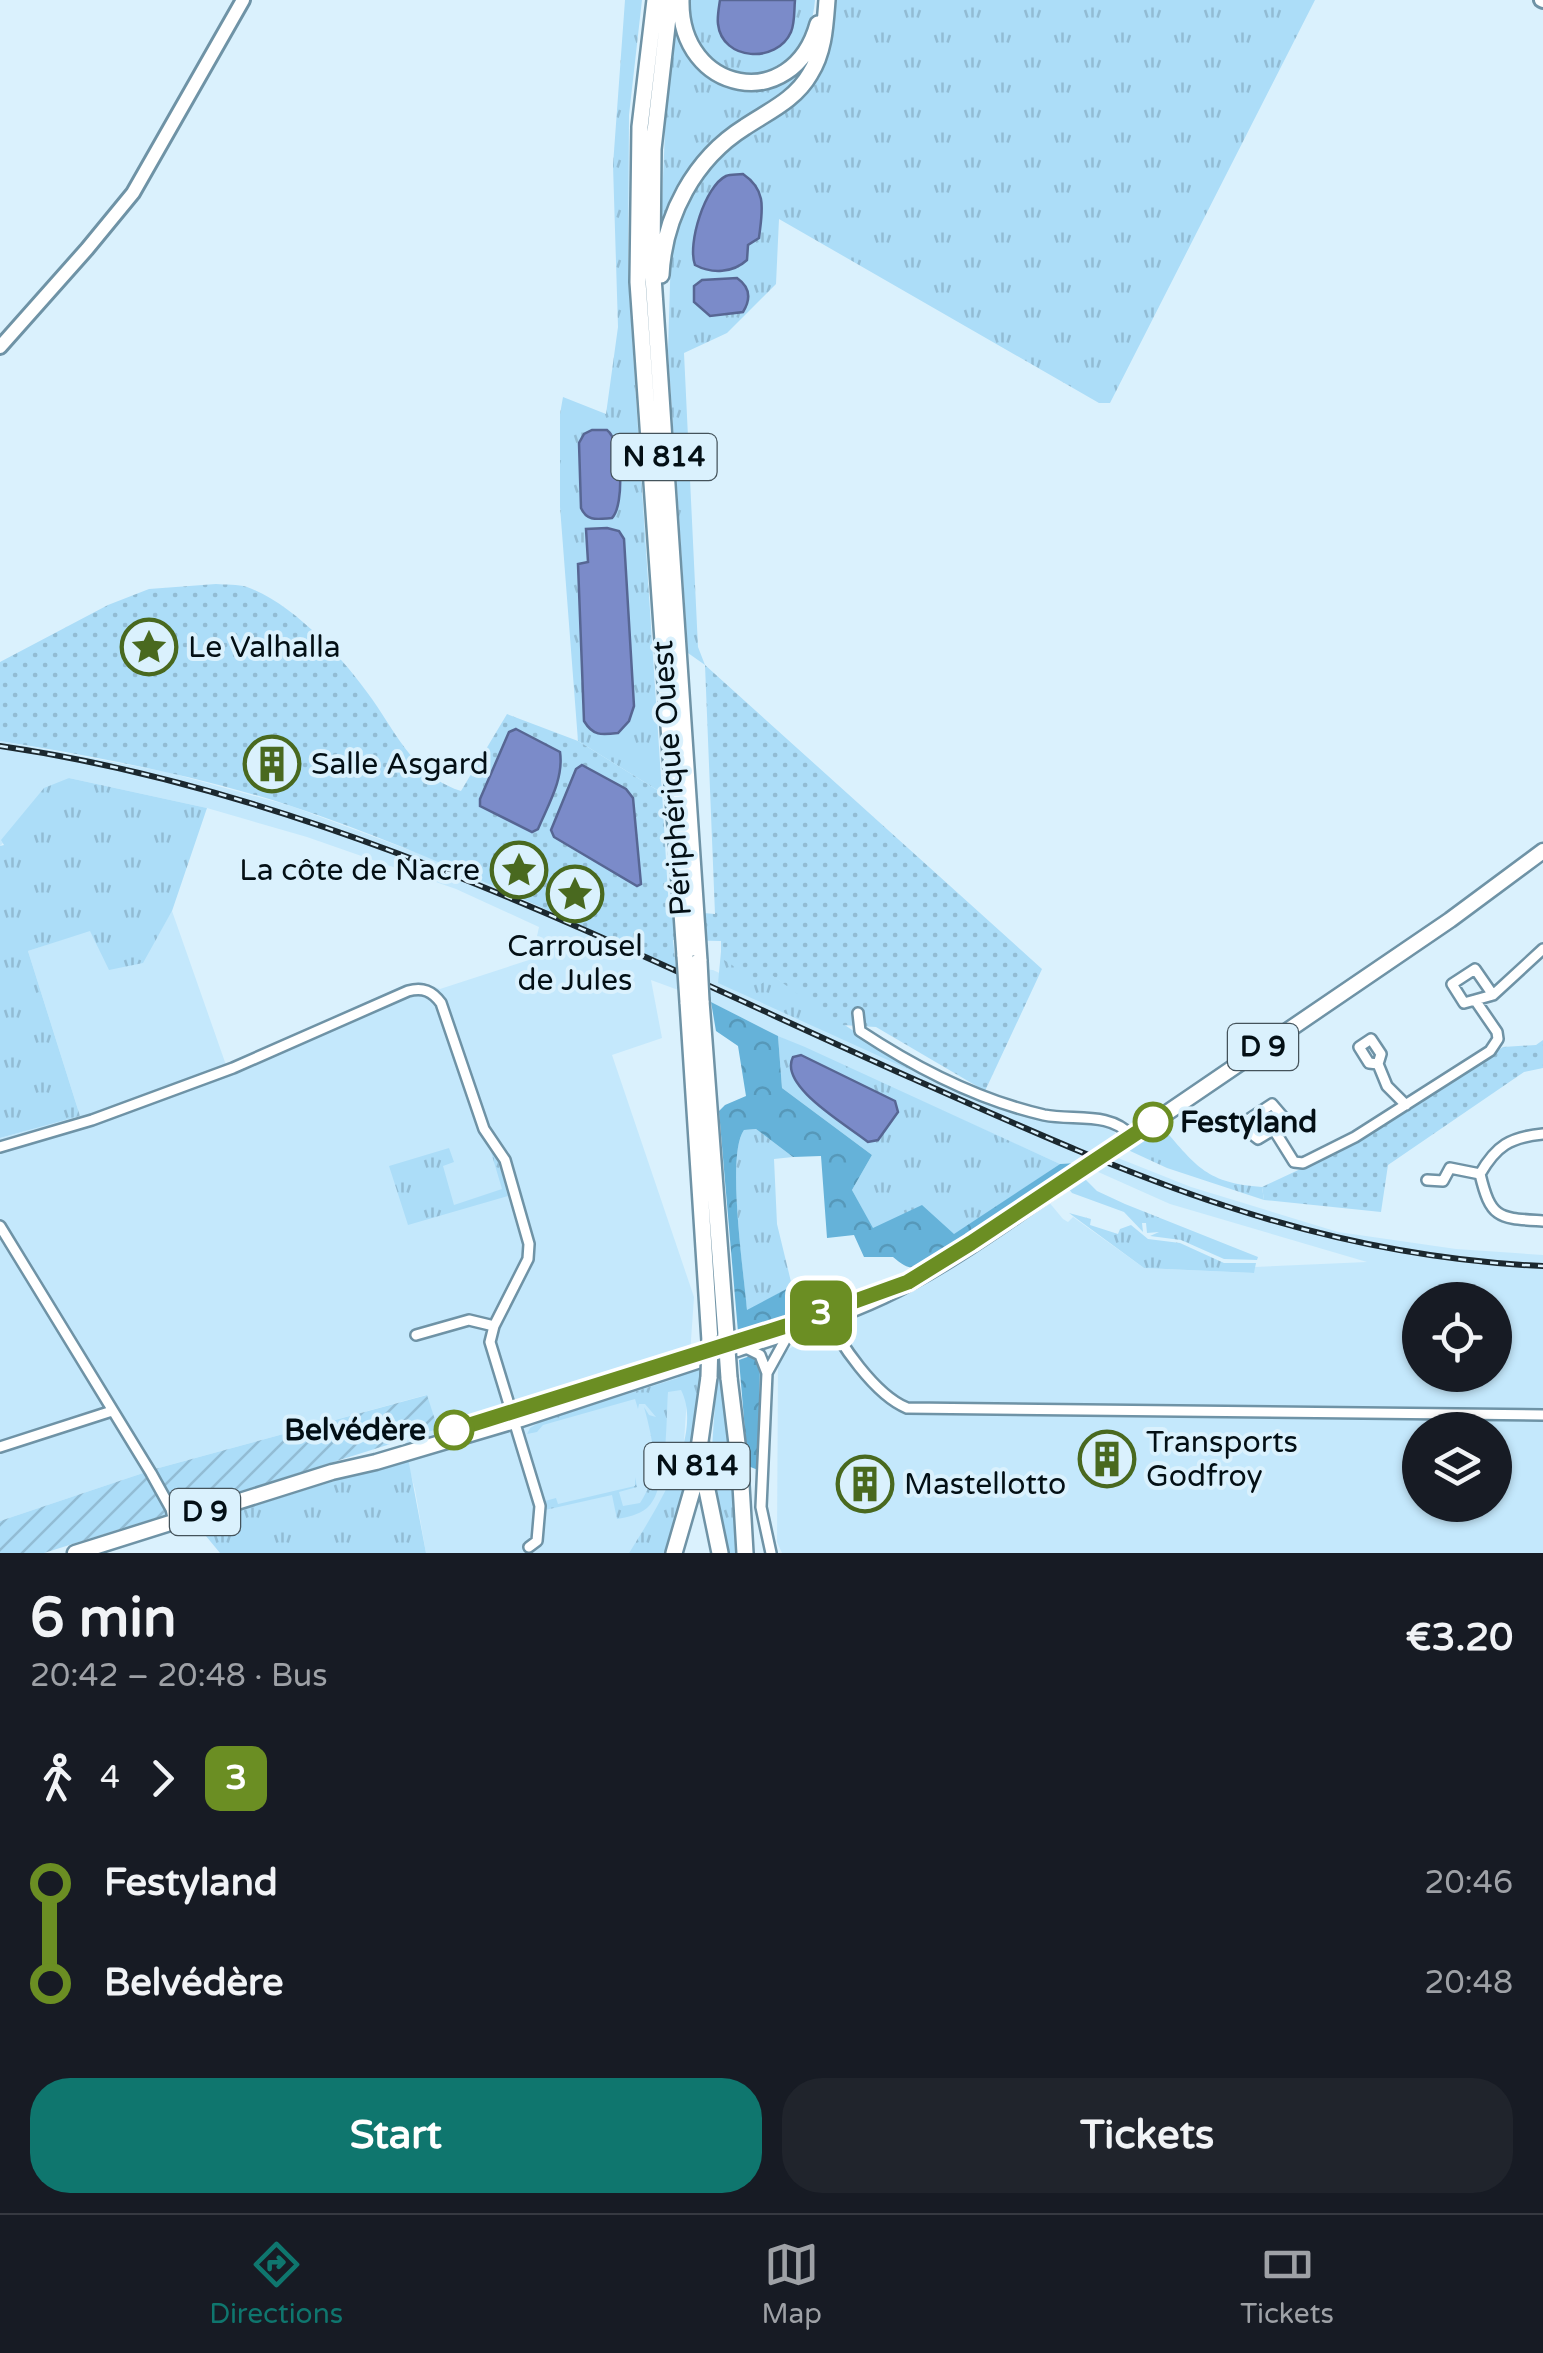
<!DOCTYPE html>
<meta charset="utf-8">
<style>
body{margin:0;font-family:"Varela Round",sans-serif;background:#20242c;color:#f1f3f6;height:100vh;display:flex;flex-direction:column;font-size:38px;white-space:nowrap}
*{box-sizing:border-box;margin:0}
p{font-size:32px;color:#9ea1a6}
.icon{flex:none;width:55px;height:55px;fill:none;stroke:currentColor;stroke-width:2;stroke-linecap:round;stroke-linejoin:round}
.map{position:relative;height:1553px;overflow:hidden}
.drawer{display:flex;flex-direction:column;background:#171b24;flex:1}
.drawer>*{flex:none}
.badge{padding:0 20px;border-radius:15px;font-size:35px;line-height:65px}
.controls{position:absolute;left:1402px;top:1282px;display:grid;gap:20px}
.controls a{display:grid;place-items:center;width:110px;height:110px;border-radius:50%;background:#171b24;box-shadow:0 2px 8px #0004;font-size:50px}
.map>.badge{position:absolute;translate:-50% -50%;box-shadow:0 0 0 5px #fff}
.legs{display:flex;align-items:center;gap:15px;height:110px;padding:0 30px;font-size:32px}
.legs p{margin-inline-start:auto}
.overview{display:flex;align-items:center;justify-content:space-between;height:170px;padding:0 30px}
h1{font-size:55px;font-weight:700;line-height:75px}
.cta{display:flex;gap:20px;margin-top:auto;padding:20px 30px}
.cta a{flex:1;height:115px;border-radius:40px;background:#0f766e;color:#fff;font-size:40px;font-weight:700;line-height:115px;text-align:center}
.cta a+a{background:#20242c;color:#f1f3f6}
ul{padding:0 30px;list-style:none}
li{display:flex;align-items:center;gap:35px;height:100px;font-size:38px}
li i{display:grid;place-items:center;width:15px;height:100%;margin:0 12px;background:currentColor}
li i::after{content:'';width:25px;height:25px;margin:-12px;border:8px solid;border-radius:50%;background:#171b24}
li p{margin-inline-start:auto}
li:first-child i{background:linear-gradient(#0000 50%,currentColor 0)}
li:last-child i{background:linear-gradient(currentColor 50%,#0000 0)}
.tabs{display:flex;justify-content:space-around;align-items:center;height:140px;border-top:2px solid #363941;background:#171b24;font-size:28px;color:#9ea1a6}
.tabs a{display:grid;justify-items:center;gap:5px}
.tabs .active{color:#0f766e}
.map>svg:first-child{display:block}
.built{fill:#c4e8fc;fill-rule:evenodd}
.grass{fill:url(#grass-tufts)}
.forest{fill:url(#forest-crowns)}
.park{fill:url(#park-dots)}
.garden{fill:url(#garden-furrows)}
.water{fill:#7b8bc9;stroke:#576693;stroke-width:2.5}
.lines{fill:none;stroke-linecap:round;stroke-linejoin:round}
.primary-tunnel{stroke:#bacfda;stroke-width:14;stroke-dasharray:14 7;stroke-linecap:butt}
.street-casing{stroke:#6f93a6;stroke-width:14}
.secondary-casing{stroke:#6f93a6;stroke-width:18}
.primary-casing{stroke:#6f93a6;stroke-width:19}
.highway-casing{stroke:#6f93a6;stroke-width:20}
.street{stroke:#fff;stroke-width:9}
.secondary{stroke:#fff;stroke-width:12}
.primary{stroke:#fff;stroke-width:14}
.highway{stroke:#fff;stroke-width:15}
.rail-casing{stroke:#1b282f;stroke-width:6}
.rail{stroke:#daf1fd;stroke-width:2.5;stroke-dasharray:8;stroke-linecap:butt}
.primary-bridge-casing{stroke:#6f93a6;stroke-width:19;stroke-linecap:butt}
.highway-bridge-casing{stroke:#6f93a6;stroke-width:20;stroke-linecap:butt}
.primary-bridge{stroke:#fff;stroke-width:14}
.highway-bridge{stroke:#fff;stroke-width:15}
.line-1-casing{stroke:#fff;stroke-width:22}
.line-1{stroke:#6b8e23;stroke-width:15}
.stop-1-dot{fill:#fff;stroke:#6b8e23;stroke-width:5}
.labels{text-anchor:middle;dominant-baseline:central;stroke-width:8;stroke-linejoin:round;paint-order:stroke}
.shield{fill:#daf1fd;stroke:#44535b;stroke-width:2.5}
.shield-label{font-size:28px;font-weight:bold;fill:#030f15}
.poi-label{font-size:30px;fill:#030f15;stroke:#daf1fd;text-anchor:start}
.street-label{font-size:30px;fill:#030f15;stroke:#daf1fd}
.stop-label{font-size:30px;font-weight:bold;fill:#030f15;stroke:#daf1fd;text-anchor:start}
</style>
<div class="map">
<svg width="1543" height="1553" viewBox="0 0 1543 1553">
<defs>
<pattern id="grass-tufts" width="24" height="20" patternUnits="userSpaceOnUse" patternTransform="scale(2.5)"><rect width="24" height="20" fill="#acddf8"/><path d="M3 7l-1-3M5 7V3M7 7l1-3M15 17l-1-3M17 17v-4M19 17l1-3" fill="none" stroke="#92bcd4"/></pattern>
<pattern id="forest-crowns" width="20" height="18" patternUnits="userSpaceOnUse" patternTransform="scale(2.5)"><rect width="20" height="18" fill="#65b2d9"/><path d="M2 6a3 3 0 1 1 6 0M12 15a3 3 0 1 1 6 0" fill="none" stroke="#5698b9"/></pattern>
<pattern id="park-dots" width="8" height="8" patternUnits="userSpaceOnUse" patternTransform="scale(2.5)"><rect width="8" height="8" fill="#acddf8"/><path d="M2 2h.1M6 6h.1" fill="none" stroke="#92bcd4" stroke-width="1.8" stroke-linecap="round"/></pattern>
<pattern id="garden-furrows" width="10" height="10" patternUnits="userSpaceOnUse" patternTransform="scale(2.5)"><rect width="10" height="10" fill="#acddf8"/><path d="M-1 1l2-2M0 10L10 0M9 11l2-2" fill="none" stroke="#92bcd4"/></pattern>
</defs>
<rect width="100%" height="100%" fill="#daf1fd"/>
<!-- built -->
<path class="built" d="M0,741l167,31 124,34 140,52 241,109 41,3 303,142 33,7 61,5 6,11 -40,28 -16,1 -282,-128 -67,-34 -60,-22 11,58 -50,17 82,242 -10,144 -16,50 -39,62h-203l-11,-63 -13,-49 36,-12 -12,-34 -271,74 -155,52v-383l80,-22 -52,-165 62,-21 52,33 30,-52 54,154 178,-80 17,-3 19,7 92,-30 7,-32 -83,-38 -149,-52 -100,-29 -138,-30 -69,68z
M1113,1156l78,31 147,45 118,17 87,6v298h-761l-5,-11 1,-176 9,-16 261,-149 15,18 5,3 5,-5 71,51 109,5 2,-6 112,-5 -197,-58 -74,-33zM1420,1300h75v75h-75zM1420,1430h75v75h-75z"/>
<!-- grass -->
<path class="grass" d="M625,0h17l-13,115 -1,161 34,517 -84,-52 -18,-234v-93l3,-17 43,17 12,-87 -5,-162z
M688,0h127c-8,98 -121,102 -127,0z
M832,0h483l-205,403h-11l-320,-184 -3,65 -49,49 -43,20 14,294 7,18 -17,-12 -20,-302 3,-100 12,-50 33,-46 85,-59z
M677,18l18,42 70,25 56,-51 -25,55 -76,53 -55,85 -4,-1 5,-119z
M69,778l138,30 -35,103 -29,52 -34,7 -19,-39 -62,20 52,165 -80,22v-292l4,-1 -3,-5 43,-52z
M722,941l190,130 -194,-88z
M778,1036l27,11 255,117 -106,71 -81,-6 -21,-39 20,-35 -90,-67z
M1163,1128c34,39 44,55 99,59l2,13 -97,-32 -39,-18z
M756,1129l37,28 -19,2 3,65 15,62 -45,25c-3,-36 -21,-157 -3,-181z
M449,1148l5,14 -11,4 11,39 48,-16 -11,-37 7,8 10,36 -100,29 -19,-59z
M1083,1177l14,14 28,13 133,53 -1,3 -33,-1 -43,-19 -31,-4 9,-4 -12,1 -1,-10h-4l1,9 -19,-20 -52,-19 -4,-5z
M1069,1213l22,6 -1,6 28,9 2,-5 11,-4 17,14 32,4 44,20h32l-2,10 -110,-5z
M724,1359l15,194h-17l-11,-91 7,-101z
M702,1365c-6,65 -15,127 -36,188h-37c24,-39 76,-116 52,-163l-13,2c-2,27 0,99 -21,116 -9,7 -19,9 -30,11l-5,-24 -67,15v-9l11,-3 2,6 77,-18v-9l2,10 -18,5 4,14 17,-3c21,-31 13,-63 4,-96l5,8 7,2 -11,-13h-6l-1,5 -3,-10 -92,26 -6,7 -10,2 3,-6 12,-7 136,-43 -1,-6z
M408,1458l18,95h-206l-24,-29z"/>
<!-- forest -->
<path class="forest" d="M711,1002l67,34 4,52 90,67 -20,35 21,38 49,-23 32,29 106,-70 16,-1 -147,101c-17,6 -22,5 -36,-7h-29l-10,-22 -27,3 -6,-82 -28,1 -37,-28 -12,1c-18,24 0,144 3,180l45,-24 16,9 31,-11 7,16 -93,33 -15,-1 -19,-221 6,-6 21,-9 -8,-50 -22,-15z
M750,1356l9,2 1,7 -2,105 -10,-4 -9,-106z"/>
<!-- park -->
<path class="park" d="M216,584c9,1 22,0 31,3 47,17 97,72 125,112 25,36 44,78 89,92l46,-77 71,27 84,52 7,117 46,4 -10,-249 337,304 -57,122 -109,-64 -35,-2 -68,-49 -12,8 -40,-26v-17l-48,-1 3,27h-4c-126,-56 -250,-118 -381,-161 -95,-31 -193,-49 -291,-65v-79l108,-57 41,-16z
M1543,1040v28l-19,4 -136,93 -7,47 -117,-12 -2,-13 77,-36 164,-104 33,-2z"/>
<!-- garden -->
<path class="garden" d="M427,1395l11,34 -394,124h-44v-32l155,-52z"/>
<!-- water -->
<path class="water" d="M720,0h75c-1,10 0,23 -4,32 -14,32 -69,29 -73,-8 -1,-7 1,-17 2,-24z
M743,174c25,17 19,37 16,64l-11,7 -1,15c-14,13 -35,14 -52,5 -8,-21 10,-79 31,-89 5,-2 11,-1 17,-2z
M737,278c13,9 14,21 6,34l-33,4 -16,-14v-16l8,-6z
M592,430h15c15,11 18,75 5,88 -14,1 -25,4 -31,-10l-2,-65 5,-9z
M607,528l12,3 5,8 10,167 -5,15 -11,12c-17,2 -25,3 -34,-12l-6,-157 10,-2 -2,-33z
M516,729l44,23c4,27 -12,53 -22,77l-6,3 -52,-26v-7l29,-67z
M582,765l44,24 7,9 8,86 -4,2 -83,-49 -3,-7 25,-61z
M801,1055l94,46 3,11 -20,28 -10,2c-21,-17 -90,-56 -75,-85z"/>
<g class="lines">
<!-- primary-tunnel -->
<path class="primary-tunnel" d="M700,1353l38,-12"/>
<!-- street casing -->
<g class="street-casing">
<path id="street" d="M1475,1000l-11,3 -12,-19 23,-15 18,26
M858,1013l2,18c56,37 118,69 184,84 30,6 65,-4 88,21
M1378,1064l3,-10 -10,-15 -12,8 10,16 9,1 9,22 19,19
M1272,1104l12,14 -3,7 -23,14 -18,-14z
M1274,1130l20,32 9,1 52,-26 135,-86 8,-12 -1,-7 -22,-32 18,-5 50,-46
M1543,1134c-33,3 -47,12 -63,40 11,46 19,44 63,47
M0,1147l92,-27 141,-52 175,-77c15,-4 24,0 33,12l43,126 21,31 24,84 -1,15 -34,67 -4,16 50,164 -3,35 -8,6
M1427,1180l16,1 7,-13 30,6
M0,1226l151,247 20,36 3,13
M825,1312c14,31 50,83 82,96l636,7
M808,1330l10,1 22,11
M416,1335l53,-15 25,6
M744,1347l16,8 7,18
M0,1447l112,-36
M771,1553l-10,-46 6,-134 22,-40"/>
</g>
<!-- secondary casing -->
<g class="secondary-casing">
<path id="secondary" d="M1541,0l2,1
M0,347l87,-98 46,-56 110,-193"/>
</g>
<!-- primary casing -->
<g class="primary-casing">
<path id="primary" d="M1111,1151l339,-231 93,-69
M737,1349c49,-16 99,-31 146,-53 69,-33 133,-82 196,-124
M75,1553l257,-81 44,-10 145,-43 179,-59"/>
</g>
<!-- highway casing -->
<g class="highway-casing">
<path id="highway" d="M655,0l-15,127 -2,155 47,674
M670,0l-17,149 -1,113 47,699
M681,0c-2,94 112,115 137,24
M661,275c3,-59 33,-116 84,-148 24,-16 50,-27 65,-53 14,-22 15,-48 17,-74
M701,1001l25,334
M688,1002l22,339
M729,1378l11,90 5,85
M707,1451v39l13,63
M674,1553l20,-69 15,-107"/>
</g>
<!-- street -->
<use href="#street" class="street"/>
<!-- secondary -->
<use href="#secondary" class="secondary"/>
<!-- primary -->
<use href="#primary" class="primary"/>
<!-- highway -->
<use href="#highway" class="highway"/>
<!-- rail casing -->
<g class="rail-casing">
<path id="rail" d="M0,746c323,47 614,199 909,331 212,94 397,179 634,189"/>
</g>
<!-- rail -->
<use href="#rail" class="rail"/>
<!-- primary-bridge casing -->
<g class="primary-bridge-casing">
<path id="primary-bridge" d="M1079,1172l32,-21"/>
</g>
<!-- highway-bridge casing -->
<g class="highway-bridge-casing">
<path id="highway-bridge" d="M685,956l3,46
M699,961l2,40
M726,1335l3,43
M709,1377l1,-36"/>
</g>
<!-- primary-bridge -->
<use href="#primary-bridge" class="primary-bridge"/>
<!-- highway-bridge -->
<use href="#highway-bridge" class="highway-bridge"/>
</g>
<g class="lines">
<!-- line-1 casing -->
<g class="line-1-casing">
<path id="line-1" d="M454,1430l332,-104 122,-44 63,-39 182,-121"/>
</g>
<!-- line-1 -->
<use href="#line-1" class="line-1"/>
</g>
<!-- icons -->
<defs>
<g id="sight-ring" transform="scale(2.875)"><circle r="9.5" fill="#daf1fd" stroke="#49691f" stroke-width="1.5"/><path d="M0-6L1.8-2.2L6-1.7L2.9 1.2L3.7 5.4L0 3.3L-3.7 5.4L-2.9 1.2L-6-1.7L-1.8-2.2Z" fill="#49691f"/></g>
<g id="building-ring" transform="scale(2.875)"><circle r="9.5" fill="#daf1fd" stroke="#49691f" stroke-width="1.5"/><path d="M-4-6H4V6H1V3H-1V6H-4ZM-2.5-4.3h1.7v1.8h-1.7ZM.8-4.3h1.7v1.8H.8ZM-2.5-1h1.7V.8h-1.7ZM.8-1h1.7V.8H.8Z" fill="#49691f"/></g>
</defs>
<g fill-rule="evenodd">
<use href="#sight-ring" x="149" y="647"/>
<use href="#building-ring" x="272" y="764"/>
<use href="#sight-ring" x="519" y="870"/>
<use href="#sight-ring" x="575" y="894"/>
<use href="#building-ring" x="1107" y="1459"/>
<use href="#building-ring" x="865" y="1484"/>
</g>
<!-- markers -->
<g class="stop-1-dot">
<circle cx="1153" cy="1122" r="18"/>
<circle cx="454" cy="1430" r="18"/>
</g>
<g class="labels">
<!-- shield labels -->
<g class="shield">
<rect x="611.5" y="434" width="105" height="46" rx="8"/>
<rect x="1228" y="1024" width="70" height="46" rx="8"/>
<rect x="644.5" y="1443" width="105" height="46" rx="8"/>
<rect x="170" y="1489" width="70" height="46" rx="8"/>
</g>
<g class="shield-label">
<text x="664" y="457">N 814</text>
<text x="1263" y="1047">D 9</text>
<text x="697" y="1466">N 814</text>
<text x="205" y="1512">D 9</text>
</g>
<!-- poi labels -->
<g class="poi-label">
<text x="188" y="647">Le Valhalla</text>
<text x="311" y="764">Salle Asgard</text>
<text x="480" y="870" text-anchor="end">La côte de Nacre</text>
<text x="575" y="946" text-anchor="middle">Carrousel<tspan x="575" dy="34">de Jules</tspan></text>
<text x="1146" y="1442">Transports<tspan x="1146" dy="34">Godfroy</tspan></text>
<text x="904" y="1484">Mastellotto</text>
</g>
<!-- street labels -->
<g class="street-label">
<text transform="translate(672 778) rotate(-94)">Périphérique Ouest</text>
</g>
<!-- stop labels -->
<g class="stop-label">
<text x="1180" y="1122">Festyland</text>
<text x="426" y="1430" text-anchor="end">Belvédère</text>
</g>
</g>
</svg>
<div class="controls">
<a><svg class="icon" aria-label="locate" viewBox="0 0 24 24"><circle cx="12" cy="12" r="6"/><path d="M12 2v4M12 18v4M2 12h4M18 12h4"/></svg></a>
<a><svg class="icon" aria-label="layers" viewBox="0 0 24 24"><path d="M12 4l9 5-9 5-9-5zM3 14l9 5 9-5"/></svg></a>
</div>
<b class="badge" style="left:821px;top:1313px;background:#6b8e23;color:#fff">3</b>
</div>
<section class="drawer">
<div class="overview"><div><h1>6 min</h1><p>20:42 – 20:48 · Bus</p></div><b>€3.20</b></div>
<div class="legs"><svg class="icon" aria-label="walk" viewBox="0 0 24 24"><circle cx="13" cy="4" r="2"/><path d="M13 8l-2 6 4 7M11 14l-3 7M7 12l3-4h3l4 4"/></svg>4<svg class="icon" aria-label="forward" viewBox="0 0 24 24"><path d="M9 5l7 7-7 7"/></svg><b class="badge" style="background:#6b8e23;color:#fff">3</b></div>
<ul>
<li><i style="color:#6b8e23"></i><b>Festyland</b><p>20:46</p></li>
<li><i style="color:#6b8e23"></i><b>Belvédère</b><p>20:48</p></li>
</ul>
<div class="cta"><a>Start</a><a>Tickets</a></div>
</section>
<nav class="tabs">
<a class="active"><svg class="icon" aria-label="directions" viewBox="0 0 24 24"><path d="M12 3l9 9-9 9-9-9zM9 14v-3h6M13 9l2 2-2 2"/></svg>Directions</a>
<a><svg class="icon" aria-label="map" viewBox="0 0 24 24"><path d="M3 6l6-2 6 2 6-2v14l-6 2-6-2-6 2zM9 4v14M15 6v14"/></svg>Map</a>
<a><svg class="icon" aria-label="tickets" viewBox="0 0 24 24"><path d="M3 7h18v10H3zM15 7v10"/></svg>Tickets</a>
</nav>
